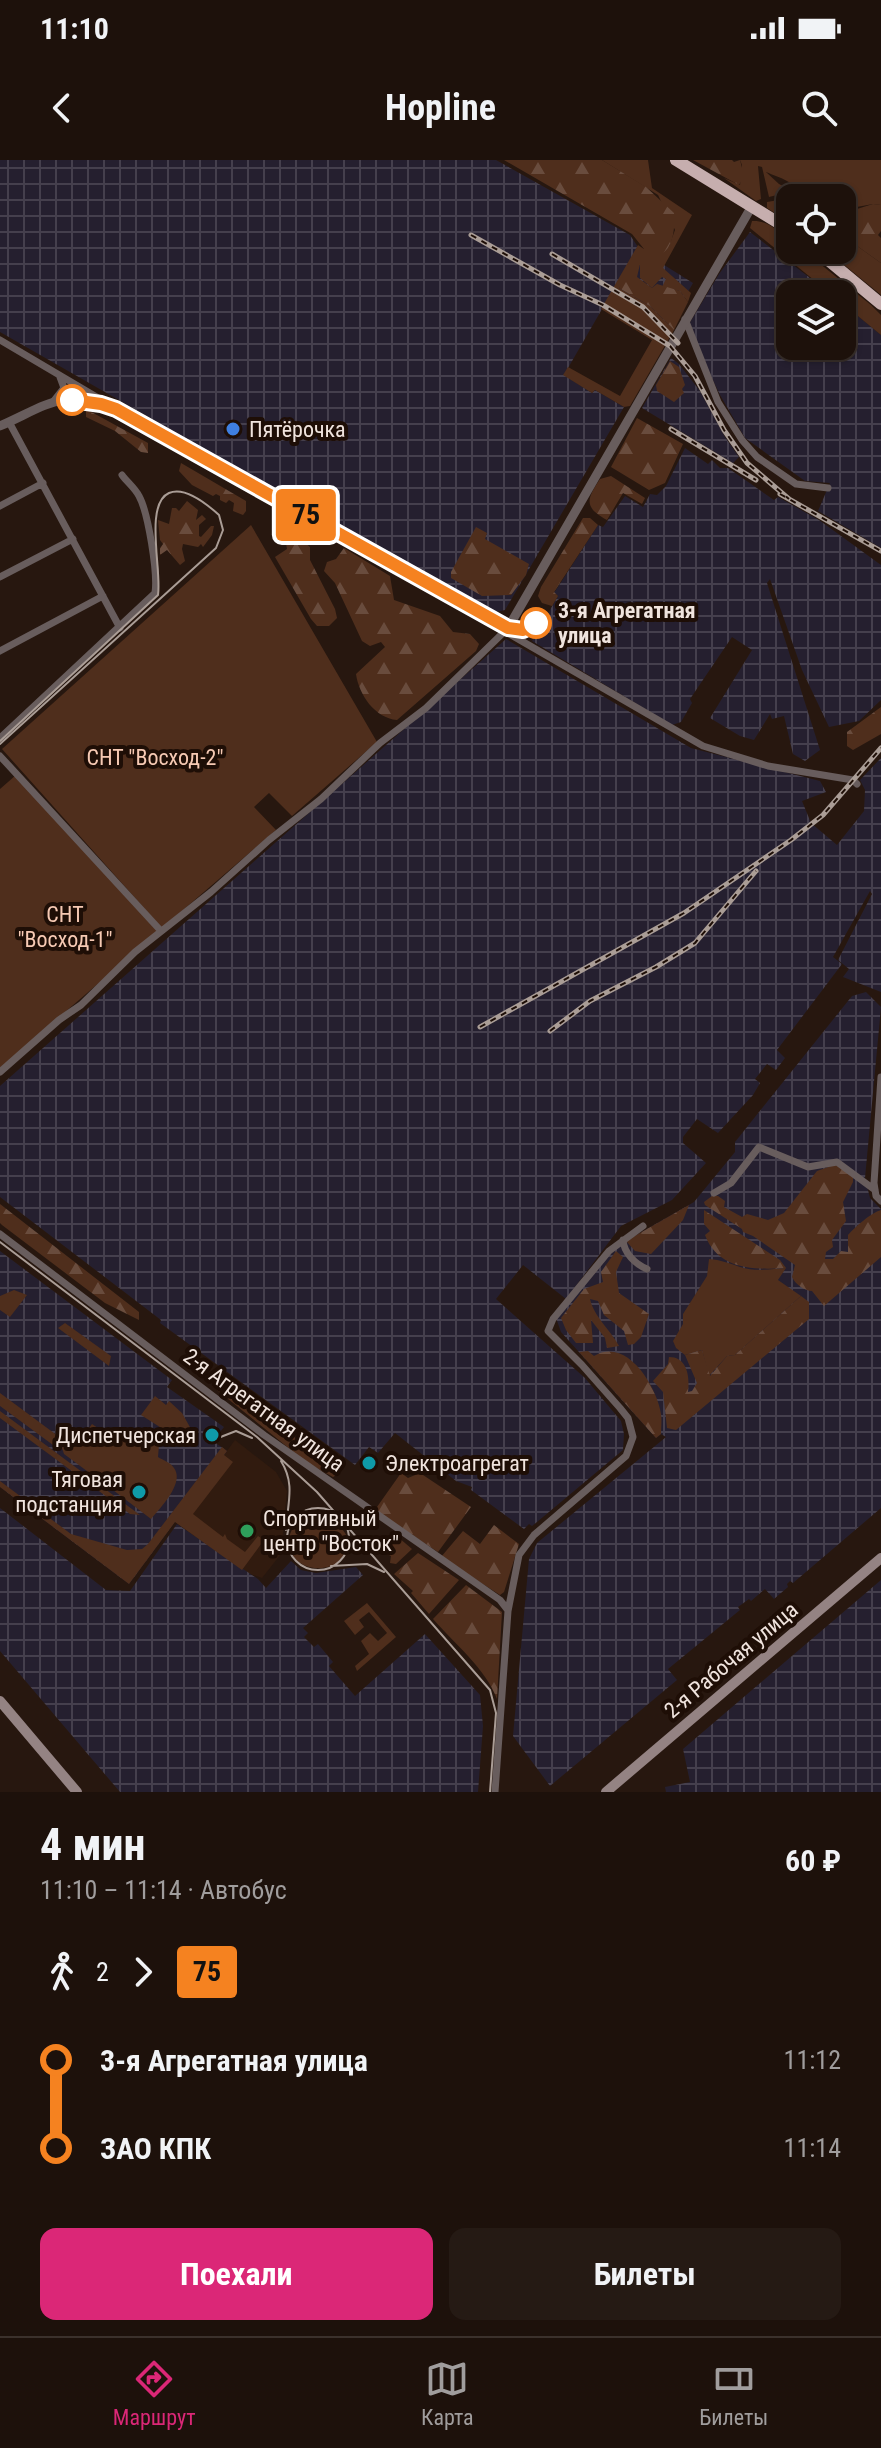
<!DOCTYPE html>
<html lang="ru">
<meta charset="utf-8">
<style>
body{margin:0;font-family:"Roboto Condensed",sans-serif;background:#251a14;color:#f1f3f6;height:100vh;display:flex;flex-direction:column;font-size:30px;white-space:nowrap}
*{box-sizing:border-box;margin:0}
p{font-size:26px;color:#a09d9d}
.icon{flex:none;width:44px;height:44px;fill:none;stroke:currentColor;stroke-width:2;stroke-linecap:round;stroke-linejoin:round}
.map{position:relative;height:1632px;overflow:hidden}
.side{display:flex;flex-direction:column;background:#1d110b;flex:1}
.side>*{flex:none}
.badge{padding:0 16px;border-radius:6px;font-size:28px;line-height:52px}
.buttons{position:absolute;left:776px;top:24px;display:grid;gap:16px}
.buttons a{display:grid;place-items:center;width:80px;height:80px;border-radius:16px;background:#1d110b;box-shadow:0 2px 6px #0004,0 0 0 2px #3b312c;font-size:40px}
.map>.badge{position:absolute;translate:-50% -50%;box-shadow:0 0 0 4px #fff}
.legs{display:flex;align-items:center;gap:12px;height:88px;padding:0 40px;font-size:26px}
.legs p{margin-inline-start:auto}
.head{display:flex;align-items:center;justify-content:space-between;height:136px;padding:0 40px}
h1{font-size:44px;font-weight:700;line-height:60px}
.action{display:flex;gap:16px;margin-top:auto;padding:16px 40px}
.action a{flex:1;height:92px;border-radius:16px;background:#db2777;color:#fff;font-size:32px;font-weight:700;line-height:92px;text-align:center}
.action a+a{background:#251a14;color:#f1f3f6}
ul{padding:0 40px;list-style:none}
li{display:flex;align-items:center;gap:28px;height:88px;font-size:30px}
li i{display:grid;place-items:center;width:12px;height:100%;margin:0 10px;background:currentColor}
li i::after{content:'';width:20px;height:20px;margin:-10px;border:6px solid;border-radius:50%;background:#1d110b}
li p{margin-inline-start:auto}
li:first-child i{background:linear-gradient(#0000 50%,currentColor 0)}
li:last-child i{background:linear-gradient(currentColor 50%,#0000 0)}
.status{display:flex;justify-content:space-between;align-items:center;height:56px;padding:0 40px;background:#1d110b;direction:ltr}
.status svg{height:22px;fill:currentColor}
header{display:flex;justify-content:space-between;align-items:center;height:104px;padding:0 40px;background:#1d110b;font-size:36px;font-weight:700}
.menu{display:flex;justify-content:space-around;align-items:center;height:112px;border-top:2px solid #3b312c;background:#1d110b;font-size:22px;color:#a09d9d}
.menu a{display:grid;justify-items:center;gap:4px}
.menu .current{color:#db2777}
.map>svg:first-child{display:block}
.built{fill:#311b0f}
.industrial{fill:url(#industrial-grid)}
.green{fill:#4f2e1c}
.forest{fill:url(#forest-firs)}
.lines{fill:none;stroke-linecap:round;stroke-linejoin:round}
.minor{stroke:#685d5d;stroke-width:7}
.tertiary{stroke:#685d5d;stroke-width:9}
.secondary{stroke:#948383;stroke-width:10}
.trunk{stroke:#c6aeae;stroke-width:12}
.tram{stroke:#aa9d96;stroke-width:2}
.rail-casing{stroke:#aa9d96;stroke-width:5}
.rail{stroke:#1e0e06;stroke-width:2;stroke-dasharray:6;stroke-linecap:butt}
.line-1-casing{stroke:#fff;stroke-width:18}
.line-1{stroke:#f58220;stroke-width:12}
.stop-1-dot{fill:#fff;stroke:#f58220;stroke-width:4}
.shop-dot{fill:#3f7fe0;stroke:#1e0e06;stroke-width:3}
.culture-dot{fill:#0f9aa8;stroke:#1e0e06;stroke-width:3}
.leisure-dot{fill:#2e9e5b;stroke:#1e0e06;stroke-width:3}
.labels{text-anchor:middle;dominant-baseline:central;stroke-width:8;stroke-linejoin:round;paint-order:stroke}
.poi-label{font-size:22px;fill:#f0e4de;stroke:#1e0e06;text-anchor:start}
.stop-label{font-size:22px;font-weight:bold;fill:#f0e4de;stroke:#1e0e06;text-anchor:start}
.park-label{font-size:22px;fill:#f6c9b3;stroke:#1e0e06}
.street-label{font-size:22px;fill:#f0e4de;stroke:#1e0e06}
</style>
<div class="status"><b>11:10</b><svg viewBox="0 0 49 12"><path d="M0 12V9h3v3zM5 12V6h3v6zM10 12V3h3v9zM15 12V0h3v12zM26 1h20v11H26zM47 4h2v5h-2z"/></svg></div>
<header><svg class="icon" aria-label="back" viewBox="0 0 24 24"><path d="M15 5l-7 7 7 7"/></svg>Hopline<svg class="icon" aria-label="search" viewBox="0 0 24 24"><circle cx="10" cy="10" r="6"/><path d="M15 15l6 6"/></svg></header>
<div class="map">
<svg width="881" height="1632" viewBox="0 0 881 1632">
<defs>
<pattern id="industrial-grid" width="8" height="8" patternUnits="userSpaceOnUse" patternTransform="scale(2)"><rect width="8" height="8" fill="#251f2f"/><path d="M0 4h8M4 0v8" fill="none" stroke="#453f4d"/></pattern>
<pattern id="forest-firs" width="22" height="20" patternUnits="userSpaceOnUse" patternTransform="scale(2)"><rect width="22" height="20" fill="#4f2e1c"/><path d="M5 1l3.5 6h-7zM16 11l3.5 6h-7z" fill="#694c3d"/></pattern>
</defs>
<rect width="100%" height="100%" fill="#27170f"/>
<!-- built -->
<path class="built" d="M235,1280l41,32 11,19 -6,63 -19,24 -15,-5 -72,-51z"/>
<!-- industrial -->
<path class="industrial" d="M0,0h496l134,75 10,15 53,33 -25,44 -55,-37 -49,85 28,18 3,-3 29,17 -119,203 -14,3 -491,-281z
M750,72l81,62h-41v52h52v-43l39,32v213l-63,-37 12,-28 -25,-2 -60,-43 -25,-43 -22,-46 -9,-25 30,-50z
M671,198l8,6 21,27 25,46 14,20 -6,6 -91,-55z
M685,288l23,16 4,-4 8,8h8l46,32 4,-3 41,23 62,45v135l-22,21 -30,6 -27,-57 -32,-91 -3,4 53,167 -15,11 -12,-7 -9,-38 -12,3 -2,-5 -16,26 -14,-4 -30,-18 42,-68 -20,-13 -42,62 2,4 -11,19 -9,3 -140,-84 26,-45 -4,-3 44,-68 5,2 22,-31 18,11 7,-13 7,1 9,-9z
M506,479l185,109 129,33 6,11 -24,9 9,22 26,22 27,-34 1,-21 -5,-10 21,-22v234l-38,-15 6,-8 -11,-9 34,-66 -2,-3 -37,66 9,7 -65,86 8,8 -9,12 -9,-6 -12,15 5,4 -7,12 -35,38 -21,-14 -14,18v6l23,20 -34,37 -51,26 -55,73 -43,-34 -27,34 89,79 36,43 3,13 -1,16 -86,72 -5,4 -3,-2 -5,5 -53,-39 1,-3 -16,-6 -61,-48 -17,20 -9,-6 -14,18 -195,-142 1,-3 -161,-123v-111z
M866,832l15,15 -16,171 5,20 11,11v299l-88,75 -3,-2 -3,3 1,3 -14,12 -9,-10 -14,12 -2,-2 -11,8 2,3 -72,59 9,11 -127,106 -37,-50 16,-177 8,-16 129,-106 -5,-3 -5,4 -95,-106 -5,-14 44,-55 26,-22 68,-39 41,-50v-10l117,-146z
M0,1091l172,129 -5,7 57,40 -11,14 14,10 -98,133 -129,-97z
M0,1348l106,82 24,1 47,-67 81,55 8,9 25,-27 10,9 15,3 40,-6 7,8 -60,53 5,5 -4,4 10,10 4,-3 15,18 -4,4 26,30 70,-62 55,61 3,31 -5,66h-358l-120,-141z
M881,1420v212h-215l-1,-5 25,-5 -7,-33z"/>
<!-- green -->
<path class="green" d="M602,0h46l4,28 40,27 -29,53 28,25 -3,9 -8,-11 -18,-4 4,-8 -4,-2 -10,11 -12,-10v-14l-21,24 31,18 24,24 -44,76 -6,1 -29,-17 -3,3 -29,-18 5,-8 52,29 32,-56 -51,-31 37,-64 6,4 25,-3 6,-16 -17,-35z
M740,0h141v45l-8,-1 -27,5 -4,-2v-9h-20l-6,-7 -14,7h-12v25l-23,-15v-6l34,-6c-6,-15 -21,-18 -35,-24l13,12 14,7 -24,6 -7,-30 -4,-1 3,33 -5,2 -32,-23 16,7 2,-20z
M752,61c15,-1 26,10 38,19v10h13l68,55 10,10v20l-39,-32v-9h-11l-81,-66z
M842,80l11,3 28,20v32l-55,-45h16z
M251,365l126,217 -85,74 -23,-23 -15,14 22,23 -114,98 -160,-179z
M16,615l142,157 -158,136v-279z
M709,1099c12,1 20,4 31,8 15,5 32,2 46,1l-8,12 23,16 -66,59 -8,1 -18,20 -7,-26 -17,5 -9,-7 -3,-7 10,-17v-10l24,-38z
M14,1130l13,5 -17,22 -10,-7v-14z
M65,1163l46,33 -2,10 -51,-38z
M0,1233l62,46 -6,7 -3,-1 -53,-39z
M155,1236l11,9 3,-4 13,12 13,23 -29,-5 -25,-16z
M0,1251l140,104 -10,-1 -130,-96z
M92,1264l23,16 44,5 -1,12c5,3 13,6 16,11 11,15 -14,40 -23,51l-38,-29 5,-8 -9,-7 -10,5 -35,-26 -2,-6 4,-5 10,2z
M222,1287l5,4 -3,4 9,7 -40,52 30,23 2,-3 2,5 18,13 13,-16 6,4 -22,30 -67,-48 -46,62 -129,-97v-6l71,53 56,16 15,-1 6,-5z
M316,1353c13,0 17,5 25,15 30,32 -32,57 -49,26 -10,-19 5,-37 24,-41z
M367,1443l29,34 -39,34 -2,-5 14,-12 -8,-13 9,-8 8,8 9,-8 -18,-21 -10,8 5,7 -9,8 -11,-14z"/>
<!-- forest -->
<path class="forest" d="M504,0h98l44,27 28,26c1,16 0,39 -19,44l-11,-8 -12,-15z
M693,0h39l2,2 6,-2 4,16 -5,9z
M873,44l8,1v26l-3,4 3,3v25l-28,-20 -11,-3v-33l15,2z
M634,103l6,1 -3,13 15,11 5,-4 23,7 8,11 -14,28 -24,-24 -31,-18z
M670,201l9,6 6,18 -3,4 2,4 -10,9 -17,-11 -1,-6z
M86,249l62,34v10l-7,-1 -26,-21 -29,-14z
M637,258l46,26 -18,39 -16,7 -38,-23z
M181,303l65,38v10l-3,4 -10,-4 1,-8 -5,-3 -3,3 -6,-3v-4l-4,-2 -3,2 -21,-11 -13,-14z
M611,316l34,22 -3,6 -19,-11 -16,27c-24,-13 -20,-21 -7,-41z
M187,341l11,9 -2,10 6,-5 4,4 -7,6v11l2,1 10,-11h3l-2,9 -9,12 -2,-3 -3,3 -15,-3 -1,5 3,12 -5,4 -13,-15 -7,5v-7l3,-4 -3,-4 -2,-20 11,4 3,-16h4l3,3z
M583,358h7l8,7 -44,67 4,4 -6,10 -10,-3 -4,-7 3,-9z
M476,367l11,6 -2,6 44,25 -3,11 -15,20 -29,1 -31,-18v-6z
M293,373l17,14v13l25,49 2,9 -8,8h-12l-6,-7 -36,-62 12,-8 -2,-12z
M344,388l46,28 4,24 46,16 13,16 17,2 9,10 -3,7 -79,69c-22,-2 -38,-25 -41,-46l29,-27 -4,-5 -11,4 -8,-5 -27,-58 -11,-12 3,-9 9,-3z
M881,547v27l-28,16 -6,-4v-14z
M837,1004l16,12v6l-10,20 3,19 -14,19 1,7 -7,5 -1,7h8l8,-8 7,1v-17c7,-8 23,-22 33,-25v47l-57,49 -12,-15c-7,0 -17,-7 -20,-14l3,-12 -42,-29 -10,-4 -1,-3 -37,-24 -1,-3 8,-6h6l7,5 -1,6 18,10 5,-3 21,6 16,-7 33,-42z
M0,1044l139,108v8l-34,-17 -103,-78 -2,-2z
M689,1045l-6,15 -32,34 -16,-3 -9,-10z
M704,1050l76,50 6,8c-31,2 -68,2 -81,-33l5,-4 -6,-7z
M616,1091l7,6 -7,15 3,21 30,21 -8,23 -7,7 -6,1 -4,-14 -20,-16 -6,-14 -8,-2c4,18 20,30 29,47l-12,2 -2,-10 -14,-18 2,23h-17l-10,-13 -5,-12 23,-29 19,-7 -2,-10z
M801,1136l8,6v17l-133,111 -9,-2 -4,-36 -10,-11 15,-17 1,-7c18,0 21,19 19,35l4,-1 5,-8 -12,-28 17,-5 8,26 17,-20 8,-1z
M588,1191l6,5c33,-20 63,31 67,58 1,7 0,14 0,20l-5,4 -77,-86z
M225,1221l90,73 21,11 4,8 -7,4 -27,-15 -94,-76z
M401,1313l7,5 12,-5 51,34 -33,45 -61,-40v-5z
M494,1365l25,19 -15,48 -4,3 -59,-38 22,-26 17,13z
M392,1372l20,17 -16,15 -6,-1 1,-7 -8,-4 -1,-4z
M418,1393l41,27 -30,34 -18,-21 2,-2 -19,-17z
M466,1425l36,27 -5,87c-11,-30 -43,-56 -64,-80z"/>
<g class="lines">
<!-- minor -->
<path class="minor" d="M685,159l33,83 24,38 15,17 39,27 32,4
M0,180l105,62
M53,242l11,-14 -4,-11
M9,262l111,206
M0,346l43,-23
M0,417l73,-38
M506,472l197,114 65,20 85,14 4,4
M0,491l103,-55
M0,578l155,-145c3,-20 -7,-81 -16,-97 -4,-8 -12,-14 -17,-21
M0,596l161,175
M0,912l59,-52 22,-15 54,-53 76,-60 58,-52 52,-41 59,-56 46,-35 82,-80
M881,917l-7,106 2,13 5,5
M714,1033l17,-10 28,-36 49,20 29,-5 38,28
M0,1074l264,201 236,165 7,9
M623,1080c1,13 12,24 24,29
M495,1632l13,-181 11,-56 15,-20 92,-79 7,-19 -5,-19 -8,-10 -38,-43 -34,-34 5,-12 56,-68 34,-25"/>
<!-- tertiary -->
<path class="tertiary" d="M0,266c48,-21 61,-38 116,-17l392,219 244,-422"/>
<!-- secondary -->
<path class="secondary" d="M0,1541l77,91
M606,1632l275,-234"/>
<!-- trunk -->
<path class="trunk" d="M676,0l114,70
M816,90l65,54"/>
<!-- tram -->
<path class="tram" d="M0,581l158,-146c4,-24 -14,-91 11,-102 16,-7 39,12 50,22l4,15 -7,18 -216,196
M0,1082l257,195 60,55 173,198 6,23 -6,79
M218,1278l18,-7 16,7
M281,1301c15,24 6,43 5,69
M287 1379a31 31 0 1 1 62 0a31 31 0 1 1-62 0Z
M331,1406l36,-2 17,8"/>
<!-- rail casing -->
<g class="rail-casing">
<path id="rail" d="M471,75l89,50 43,20 67,41 25,30 29,54 23,33 42,36
M552,94l91,53 35,36
M671,269l85,51
M780,334l101,57
M480,867l204,-114 107,-73 32,-25 58,-67
M550,871l40,-30 66,-34 39,-24 61,-72"/>
</g>
<!-- rail -->
<use href="#rail" class="rail"/>
</g>
<g class="lines">
<!-- line-1 casing -->
<g class="line-1-casing">
<path id="line-1" d="M72,240l29,4 15,5 392,219 15,2 13,-7"/>
</g>
<!-- line-1 -->
<use href="#line-1" class="line-1"/>
</g>
<!-- markers -->
<g class="stop-1-dot">
<circle cx="72" cy="240" r="14"/>
<circle cx="536" cy="463" r="14"/>
</g>
<circle class="shop-dot" cx="233" cy="269" r="8"/>
<g class="culture-dot">
<circle cx="212" cy="1275" r="8"/>
<circle cx="369" cy="1303" r="8"/>
<circle cx="139" cy="1332" r="8"/>
</g>
<circle class="leisure-dot" cx="247" cy="1371" r="8"/>
<g class="labels">
<!-- poi labels -->
<g class="poi-label">
<text x="249" y="269">Пятёрочка</text>
<text x="196" y="1275" text-anchor="end">Диспетчерская</text>
<text x="385" y="1303">Электроагрегат</text>
<text x="123" y="1319" text-anchor="end">Тяговая<tspan x="123" dy="25">подстанция</tspan></text>
<text x="263" y="1358">Спортивный<tspan x="263" dy="25">центр "Восток"</tspan></text>
</g>
<!-- stop labels -->
<g class="stop-label">
<text x="558" y="450">3-я Агрегатная<tspan x="558" dy="25">улица</tspan></text>
</g>
<!-- park labels -->
<g class="park-label">
<text x="155" y="597">СНТ "Восход-2"</text>
<text x="65" y="754">СНТ<tspan x="65" dy="25">"Восход-1"</tspan></text>
</g>
<!-- street labels -->
<g class="street-label">
<text transform="translate(264 1250) rotate(36)">2-я Агрегатная улица</text>
<text transform="translate(731 1500) rotate(-40)">2-я Рабочая улица</text>
</g>
</g>
</svg>
<div class="buttons">
<a><svg class="icon" aria-label="locate" viewBox="0 0 24 24"><circle cx="12" cy="12" r="6"/><path d="M12 2v4M12 18v4M2 12h4M18 12h4"/></svg></a>
<a><svg class="icon" aria-label="layers" viewBox="0 0 24 24"><path d="M12 4l9 5-9 5-9-5zM3 14l9 5 9-5"/></svg></a>
</div>
<b class="badge" style="left:306px;top:355px;background:#f58220;color:#111">75</b>
</div>
<section class="side">
<div class="head"><div><h1>4 мин</h1><p>11:10 – 11:14 · Автобус</p></div><b>60 ₽</b></div>
<div class="legs"><svg class="icon" aria-label="walk" viewBox="0 0 24 24"><circle cx="13" cy="4" r="2"/><path d="M13 8l-2 6 4 7M11 14l-3 7M7 12l3-4h3l4 4"/></svg>2<svg class="icon" aria-label="forward" viewBox="0 0 24 24"><path d="M9 5l7 7-7 7"/></svg><b class="badge" style="background:#f58220;color:#111">75</b></div>
<ul>
<li><i style="color:#f58220"></i><b>3-я Агрегатная улица</b><p>11:12</p></li>
<li><i style="color:#f58220"></i><b>ЗАО КПК</b><p>11:14</p></li>
</ul>
<div class="action"><a>Поехали</a><a>Билеты</a></div>
</section>
<nav class="menu">
<a class="current"><svg class="icon" aria-label="directions" viewBox="0 0 24 24"><path d="M12 3l9 9-9 9-9-9zM9 14v-3h6M13 9l2 2-2 2"/></svg>Маршрут</a>
<a><svg class="icon" aria-label="map" viewBox="0 0 24 24"><path d="M3 6l6-2 6 2 6-2v14l-6 2-6-2-6 2zM9 4v14M15 6v14"/></svg>Карта</a>
<a><svg class="icon" aria-label="tickets" viewBox="0 0 24 24"><path d="M3 7h18v10H3zM15 7v10"/></svg>Билеты</a>
</nav>
